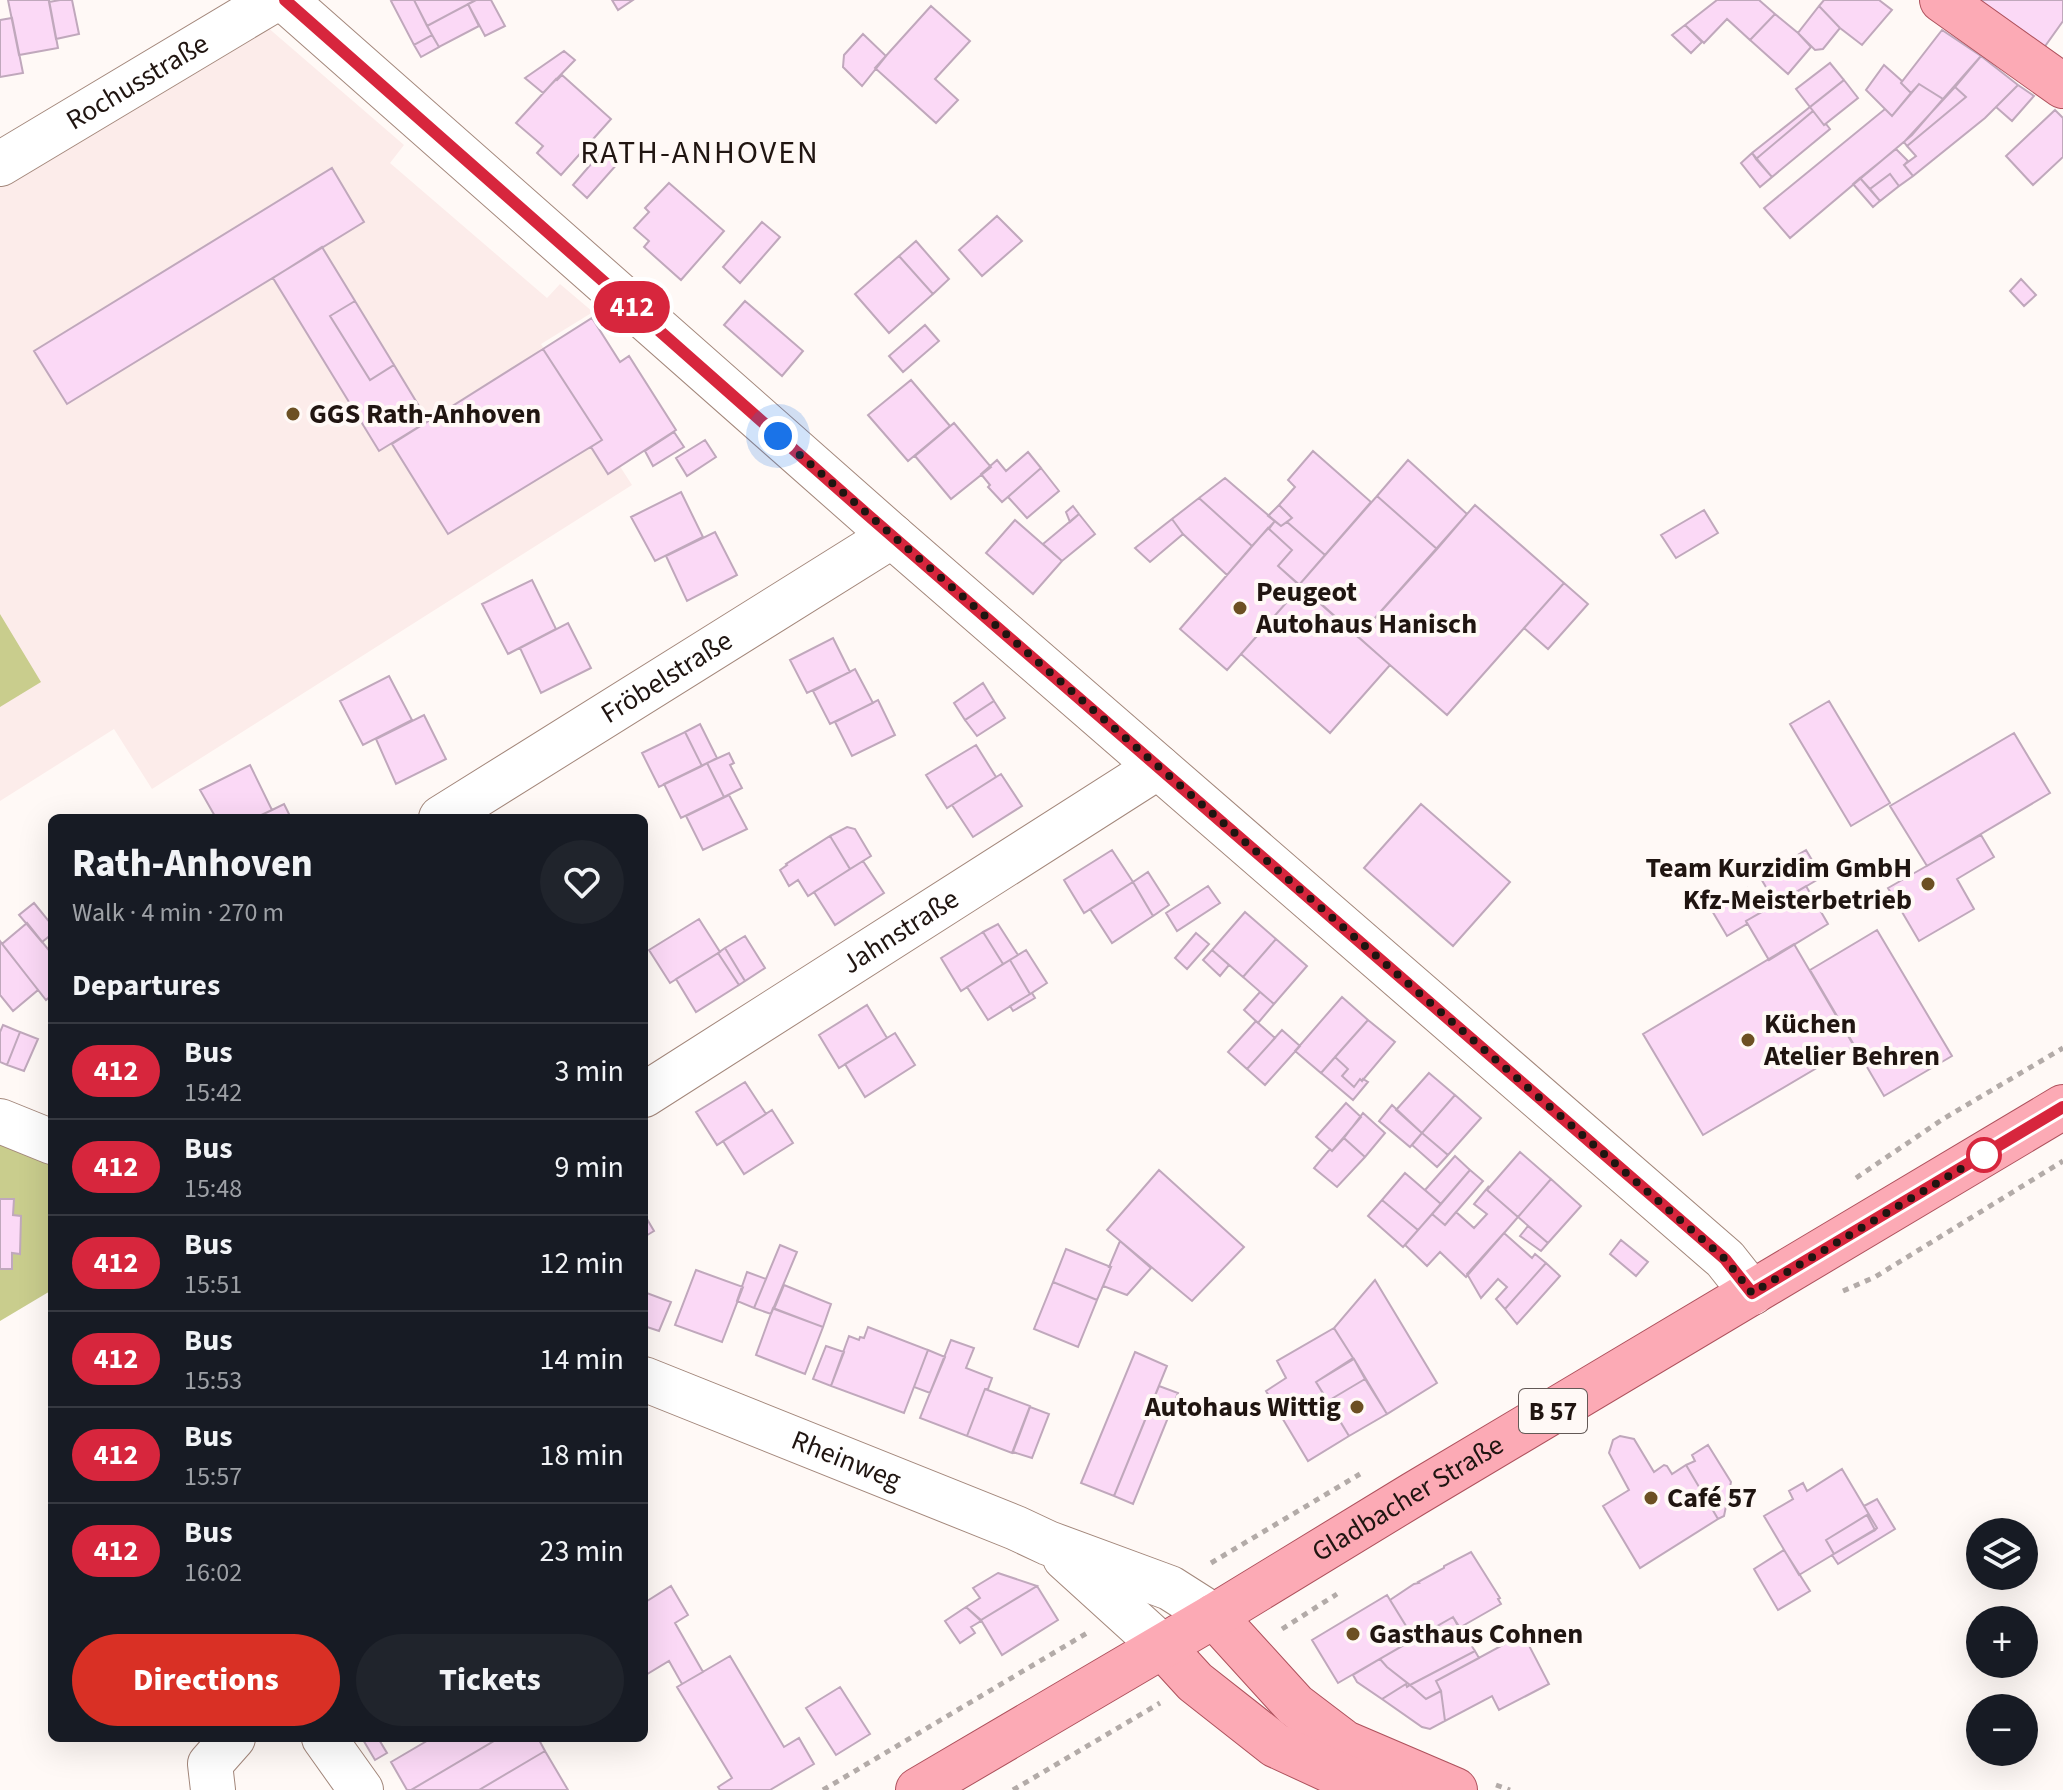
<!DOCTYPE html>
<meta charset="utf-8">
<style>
body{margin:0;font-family:"Source Sans 3",sans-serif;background:#20242c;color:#f1f3f6;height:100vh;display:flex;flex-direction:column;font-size:30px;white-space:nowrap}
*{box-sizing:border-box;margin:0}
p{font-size:26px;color:#9ea1a6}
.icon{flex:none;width:44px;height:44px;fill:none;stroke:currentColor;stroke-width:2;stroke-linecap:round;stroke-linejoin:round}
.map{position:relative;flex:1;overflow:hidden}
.side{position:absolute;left:48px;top:814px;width:600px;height:928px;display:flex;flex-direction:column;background:#171b24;border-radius:12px;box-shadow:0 8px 32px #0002}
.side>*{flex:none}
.badge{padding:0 16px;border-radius:26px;font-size:28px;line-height:52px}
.fabs{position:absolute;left:1966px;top:1518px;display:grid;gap:16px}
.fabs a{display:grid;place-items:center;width:72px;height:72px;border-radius:50%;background:#171b24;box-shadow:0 8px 32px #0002;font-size:40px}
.you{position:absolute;width:40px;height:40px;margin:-20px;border:6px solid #fff;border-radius:50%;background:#1a73e8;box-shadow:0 0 0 12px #1a73e833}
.map>.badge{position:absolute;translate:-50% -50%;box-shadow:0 0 0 4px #fff}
h2{padding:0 24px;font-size:30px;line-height:72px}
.round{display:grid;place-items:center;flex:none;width:84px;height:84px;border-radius:42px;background:#20242c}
.overview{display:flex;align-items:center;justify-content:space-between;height:136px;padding:0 24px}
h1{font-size:38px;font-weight:800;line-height:60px}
.action{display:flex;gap:16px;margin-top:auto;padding:16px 24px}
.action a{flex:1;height:92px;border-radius:48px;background:#d93025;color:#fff;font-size:32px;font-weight:800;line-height:92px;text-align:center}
.action a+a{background:#20242c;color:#f1f3f6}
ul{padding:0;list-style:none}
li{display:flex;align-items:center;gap:24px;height:96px;padding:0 24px;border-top:2px solid #363941}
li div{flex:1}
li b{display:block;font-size:30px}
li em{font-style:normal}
li .badge{min-width:88px;font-weight:700;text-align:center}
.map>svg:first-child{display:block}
.education{fill:#fcecea}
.green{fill:#c9cd8d}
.building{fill:#fbd9f6;stroke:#c0a8bc;stroke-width:2}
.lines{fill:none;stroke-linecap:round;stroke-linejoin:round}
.minor-casing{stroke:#a3877b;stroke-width:46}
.major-casing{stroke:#ae515c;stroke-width:46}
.path{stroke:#b3aba8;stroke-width:5;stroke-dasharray:6 6;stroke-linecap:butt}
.minor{stroke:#fff;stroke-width:44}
.major{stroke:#fcaab5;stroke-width:44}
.line-casing{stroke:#fff;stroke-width:18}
.line{stroke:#d7263d;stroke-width:12}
.walk{stroke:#201511;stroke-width:8;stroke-dasharray:0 14.4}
.poi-dot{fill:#6c5023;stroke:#fff9f6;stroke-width:3}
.stop-dot{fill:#fff;stroke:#d7263d;stroke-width:4}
.labels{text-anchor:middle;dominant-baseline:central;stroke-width:8;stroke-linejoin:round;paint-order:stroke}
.shield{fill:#fff9f6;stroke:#635956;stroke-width:2}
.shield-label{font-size:26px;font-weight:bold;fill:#201511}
.street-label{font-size:28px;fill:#201511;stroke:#fff9f6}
.poi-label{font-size:28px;font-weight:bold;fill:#201511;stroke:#fff9f6;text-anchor:start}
.quarter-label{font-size:32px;letter-spacing:2px;fill:#201511;stroke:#fff9f6}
</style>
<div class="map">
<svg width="2063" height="1790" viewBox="0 0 2063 1790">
<rect width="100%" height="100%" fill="#fff9f6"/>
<!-- education -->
<path class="education" d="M266,26l138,119 -14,18 157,135 13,-14 33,28 -52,32 91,141 -480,304 -38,-60 -114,72v-614z"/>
<!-- green -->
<path class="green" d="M0,614l41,68 -41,25z
M0,1143l52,22v125l-52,31z"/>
<!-- building -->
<path class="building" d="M8,0h41l9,48 -39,7z
M60,0h12l7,34 -23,5 -7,-37z
M393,0h21l18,35 -18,10 -23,-44z
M414,0h62l-49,26z
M476,0h15l14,26 -20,10 -17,-32z
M612,0h21l-15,10z
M1717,0h42l16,14 -25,26 -23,-21 -23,24 -19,-18z
M1824,0h55l13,10 -30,35 -22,-17 -21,-22z
M1978,0h85v21l-20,28z
M468,4l11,22 -40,21 -12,-21z
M931,6l39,35 -35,38 23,21 -22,23 -61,-55z
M1819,6l21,22 -17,21 -8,1 -17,-17z
M1775,14l23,19 13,14 -23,27 -38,-34z
M12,18l11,55 -23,4v-57z
M1685,25l17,17 -11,11 -19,-18z
M1942,30l39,26 -38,43 -24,-15 -8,9 -10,-10z
M863,34l23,22 -24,30 -19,-19 1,-12z
M432,35l7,12 -18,10 -7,-12z
M564,51l11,9 -32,33 -18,-15z
M1981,56l37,29 -33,33 -72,58 -9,-11 12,-9 -9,-10 59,-49 -11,-10z
M1830,63l14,17 -34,27 -14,-18z
M1884,65l18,16 -1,2 10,10 -19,23 -26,-26z
M562,75l49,44 -50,56 -24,-22 6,-7 -27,-23 40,-44 1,1z
M1844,80l14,18 -34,27 -14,-18z
M1919,84l24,15 -31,36 -122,103 -26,-30 121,-99 7,7z
M2018,85l16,11 -22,25 -16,-14z
M1955,87l11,10 -59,49 -3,-4z
M1810,107l3,4 -57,48 -4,-6z
M2055,110l8,8v39l-30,28 -27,-29z
M1813,111l11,14 2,-1 4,5 -58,48 -16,-18z
M604,149l14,14 -31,35 -14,-13z
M1896,149l12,12 -4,4 9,11 -14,10 -9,-12 -20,15 -10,-11z
M1752,153l20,24 -12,10 -19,-24z
M332,168l32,54 -297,182 -33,-53z
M1890,174l9,12 -19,15 -10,-12z
M1860,178l20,23 -7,6 -20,-23z
M669,183l55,48 -43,49 -37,-33 5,-6 -15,-13 15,-16 -4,-4z
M997,216l25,25 -40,35 -23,-26z
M762,222l18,15 -40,46 -17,-16z
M916,241l33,38 -16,15 -34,-38z
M322,247l33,54 -25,15 40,64 24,-15 34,56 -49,30 -106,-173z
M899,256l34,38 -44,39 -34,-39z
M2021,279l15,16 -12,11 -14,-15z
M355,301l39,64 -24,15 -40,-64z
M745,301l58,50 -21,25 -58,-51z
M592,318l28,44 9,-6 47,74 -68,44 -17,-27 11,-7 -59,-91z
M925,325l14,16 -36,31 -14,-16z
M543,349l59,91 -154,94 -56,-90z
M911,380l39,46 -42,35 -40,-46z
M954,423l37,44 -40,32 -36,-43z
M674,432l10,15 -31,19 -8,-15z
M705,440l11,17 -29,19 -11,-18z
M1313,451l58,51 -46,53 -38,-33 5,-4 -13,-13 16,-18 -7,-7z
M1028,452l13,16 -39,34 -14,-15 2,-2 -9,-11 16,-14 9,11z
M1408,460l59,54 -30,35 -60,-53z
M1041,468l18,23 -32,27 -19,-21z
M1225,478l50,43 -23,25 -53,-48z
M681,492l22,45 -48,24 -24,-44z
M1377,496l60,53 -79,88 -59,-52z
M1199,498l53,48 -25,29 -44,-41 -11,-15z
M1279,505l13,13 -11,8 -13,-10z
M1475,505l89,78 -117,132 -89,-78z
M1073,506l6,8 -9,8 -4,-10z
M1704,510l14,23 -42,25 -15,-23z
M1079,514l16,20 -33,27 -19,-17z
M1172,519l11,15 -33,28 -15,-14z
M1015,520l47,41 -29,33 -47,-41z
M1275,521l6,5 6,-4 38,33 -26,30 -21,-19 14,-16 -23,-21z
M1268,528l24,22 -14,16 23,20 -74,84 -47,-41z
M715,532l22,43 -50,26 -21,-45z
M532,580l24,49 -48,25 -26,-50z
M1564,583l24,21 -40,45 -24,-21z
M1301,586l89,79 -60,68 -89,-79z
M568,623l23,45 -50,25 -21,-45z
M833,638l17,34 -43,21 -17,-33z
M855,669l18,34 -43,21 -17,-33z
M389,676l23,44 -49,25 -23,-44z
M983,683l11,18 -29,19 -11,-17z
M878,700l17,35 -43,21 -17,-34z
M994,701l11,17 -28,18 -12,-16z
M1829,701l61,102 -39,23 -61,-102z
M424,715l22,44 -50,25 -20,-45z
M700,724l17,34 -15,8 -17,-34z
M685,732l17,34 -43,21 -17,-34z
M2014,733l36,60 -123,73 -37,-60z
M976,745l20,32 -49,31 -21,-33z
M729,753l5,10 -4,2 12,23 -18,9 -17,-34z
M707,763l17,34 -43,21 -17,-34z
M250,765l22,45 -17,8h-39l-16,-28z
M1001,774l21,32 -49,31 -21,-32z
M729,795l18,34 -44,21 -17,-34z
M284,804l7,14h-36l17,-8z
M1421,804l89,78 -57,64 -89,-78z
M847,827l8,2 16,27 -21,13 -20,-33z
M1981,835l13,22 -37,22 17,30 -55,32 -31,-53z
M830,836l20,33 -42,27 -10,-16 -9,6 -9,-16 7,-5 -1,-1z
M1112,850l21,32 -49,31 -20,-33z
M1806,850l16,27 -46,27 -16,-27z
M863,861l21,32 -49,32 -21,-33z
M1148,872l21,33 -16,11 -20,-34z
M1133,882l20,34 -41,27 -22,-34z
M1208,886l12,17 -43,28 -11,-18z
M1806,886l22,38 -59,36 -23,-39z
M1747,888l15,24 -16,9 1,3 -20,12 -16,-27z
M34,903l18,22v9l-10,8 -23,-27z
M1245,912l31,27 -33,38 -31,-27z
M699,919l21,33 -50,31 -21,-33z
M27,923l25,31v41l-6,5 -44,-56z
M998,924l20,31 -15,9 -20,-32z
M1877,930l75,126 -68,40 -74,-126z
M983,932l20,32 -42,27 -20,-33z
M1196,933l13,11 -22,25 -12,-11z
M745,936l20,32 -20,13 -20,-33z
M1276,939l31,27 -33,38 -31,-27z
M0,941l38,49 -25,21 -13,-16z
M1794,944l60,102 -151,89 -60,-101z
M725,948l20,33 -6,4 -21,-32z
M1026,950l21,33 -17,11 -20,-34z
M1212,950l17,15 -9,11 -17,-16z
M718,953l21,32 -43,27 -20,-33z
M1010,960l20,34 -42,26 -21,-33z
M1260,992l14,12 -16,19 -14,-13z
M1032,993l3,5 -22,13 -3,-5z
M1342,997l26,23 -47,53 -26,-22z
M867,1005l20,33 -48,30 -20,-33z
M1368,1020l27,22 -33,39 -2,-2 -6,8 -12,-11 6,-7 -13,-12z
M1256,1021l19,17 -28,31 -19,-17z
M3,1025l17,7 -13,33 -7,-3v-30z
M1282,1030l18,16 -35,39 -18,-16z
M20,1032l18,7 -14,32 -17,-6z
M895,1033l20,32 -50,32 -20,-33z
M1335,1057l13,12 -6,7 12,11 6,-8 2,2 1,-2 5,3 -15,18 -32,-27z
M1429,1073l26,22 -33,38 -26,-23z
M745,1082l21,32 -49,31 -21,-33z
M1455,1095l26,23 -33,37 -26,-22z
M1346,1103l15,14 -29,34 -16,-14z
M1392,1105l30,28 -12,14 -31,-26z
M772,1110l21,33 -49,31 -21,-33z
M1363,1113l22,20 -20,24 -21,-19z
M1422,1133l26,22 -11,12 -25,-22z
M1344,1138l21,19 -28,30 -23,-19 16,-19 2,2z
M1520,1152l31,27 -33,38 -31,-27z
M1455,1156l15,14 -29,34 -16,-14z
M1159,1170l85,77 -52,54 -85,-71z
M1470,1170l13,11 -38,44 -13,-11z
M1405,1173l36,31 -23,26 -36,-30z
M1551,1179l30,27 -33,37 -30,-26z
M1489,1186l-2,4 31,27 -52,60 -26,-25 -13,14 -22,-21 27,-31 13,11 11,-13 18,16 13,-14 -13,-10z
M0,1199h14l-1,16 8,1 -1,38 -8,-1v16h-12z
M1382,1200l36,30 -15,17 -35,-31z
M644,1214l10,17 -10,6z
M1528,1226l20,17 -7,8 -21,-15z
M1504,1233l28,25 3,-4 11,9 -41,46 -9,-10 11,-12 -9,-8 -17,19 -14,-24z
M1621,1240l27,22 -12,14 -26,-22z
M1120,1241l31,27 -24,27 -24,-9 8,-19h-2z
M780,1245l17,7 -26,62 -17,-6z
M1066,1249l45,18 -14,33 -44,-18z
M1546,1263l14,13 -43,48 -12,-15z
M696,1270l47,17 -21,55 -47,-17z
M747,1272l19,7 -12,29 -17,-7z
M1375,1280l62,103 -50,31 -33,-55h-2l1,-1 -19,-30z
M1053,1282l44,18 -19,47 -44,-18z
M784,1285l47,19 -8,23 -49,-18z
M644,1292l27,10 -12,29 -15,-5z
M773,1308l50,19 -18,47 -49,-19z
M868,1327l60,23 -24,63 -73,-27 18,-50 10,4 1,-3 4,1z
M1334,1328l19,30 -37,24 33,54 -41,25 -42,-70 20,-13 -9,-17z
M951,1340l23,8 -8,20 26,10 -4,11h-3l-18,47 -47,-18z
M826,1346l18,6 -13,34 -18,-7z
M928,1350l17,7 -15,36 -16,-6z
M1135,1352l32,14 -53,130 -33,-13z
M1354,1359l11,20 -37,22 -12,-19z
M1365,1379l22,35 -38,22 -21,-35z
M1159,1386l19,7 -45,111 -19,-8z
M985,1389l45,17 -18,47 -45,-17z
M1030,1407l19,7 -17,44 -19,-6z
M1620,1436l14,3 20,33 10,-7 3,1 5,8 14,-9 32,54 -78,49 -37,-62 26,-16 -20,-37 4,-13z
M1708,1445l23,37 -7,34 -6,3 -32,-54 9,-4 -3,-6z
M1842,1469l35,59 -2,2 -8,-15 -41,25 8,14 -35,21 -35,-59 29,-17 -4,-8 14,-8 4,8z
M1877,1499l18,30 -57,35 -6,-9 45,-27 -13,-22z
M1867,1515l8,15 -41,24 -8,-14z
M1784,1550l26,41 -32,19 -24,-41z
M1471,1552l29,46 -2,1 3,5 -42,24 -6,-11 -39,22 -24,-39 24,-16 5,-1 -1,-1 26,-14v-2z
M998,1573l39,13 -56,34 -15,-13 14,-9 -7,-10z
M671,1586l17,29 -13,8 28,49 -21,12 -13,-23 -25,15v-73z
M1037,1586l21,34 -56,35 -21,-35z
M1387,1595l27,44 -76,44 -26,-43z
M966,1607l15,14 -10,6 4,6 -15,10 -15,-22z
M1453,1617l22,34 -65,34 -23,-18 -7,-8z
M1523,1634l26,50 -50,26 -7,-14 -47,25 -4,-30 -5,-10z
M1475,1651l4,7 -43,23 5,10 -15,8 -16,-14z
M730,1656l54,91 15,-9 15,26 -44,26h-50l-2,-3 14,-9 -55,-91z
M1380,1659l7,8 23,18 -3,2 -1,-3 -24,15 -25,-17 -4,-7z
M1406,1684l1,3 3,-2 16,14 15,-8 4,30 -15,8 -8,-2 -40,-28z
M840,1687l30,47 -34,21 -30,-47z
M362,1738h16l9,15 -12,7z
M432,1738h67l-88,52h-4l-16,-28z
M499,1738h39l7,13 -66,39h-68z
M545,1751l23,39h-89z"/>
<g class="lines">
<!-- minor casing -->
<g class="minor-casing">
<g id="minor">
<path d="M285,0l607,536 833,723 27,34"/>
<path id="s1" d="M0,164l274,-164"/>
<path id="s2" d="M441,818l451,-282"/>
<path id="s3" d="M644,1095l514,-328"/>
<path d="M0,1121l52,21"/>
<path id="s4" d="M644,1379l372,149 32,15 122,45 44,28"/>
<path d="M1065,1558l98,89"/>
<path d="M324,1738l37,52"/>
<path d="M213,1790l-3,-26 23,-26"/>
</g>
</g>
<!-- major casing -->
<g class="major-casing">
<g id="major">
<path d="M1942,0l121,86"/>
<path d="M1214,1616l81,89 50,38 110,47"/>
<path d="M1163,1647l32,35 80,63 65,30 41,15"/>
<path id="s5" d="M918,1790l296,-174 200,-122 649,-387"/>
</g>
</g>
<!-- path -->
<path class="path" d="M1856,1178l87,-59 120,-71
M1843,1291l32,-14 188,-116
M1211,1563l149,-89
M1282,1629l55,-35
M1496,1785l14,5
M823,1790l264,-157
M1013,1790l147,-87"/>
<!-- minor -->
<use href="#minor" class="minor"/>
<!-- major -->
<use href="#major" class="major"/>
</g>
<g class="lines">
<!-- line casing -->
<g class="line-casing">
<path id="line" d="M285,0l584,516 856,743 27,34 311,-186"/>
</g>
<!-- line -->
<use href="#line" class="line"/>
<!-- walk -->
<path class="walk" d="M778,436l947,823 27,34 232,-138"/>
</g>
<!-- markers -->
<g class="poi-dot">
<circle cx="293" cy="414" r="8"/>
<circle cx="1240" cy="608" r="8"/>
<circle cx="1928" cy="884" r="8"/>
<circle cx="1748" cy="1040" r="8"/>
<circle cx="1357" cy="1407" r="8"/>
<circle cx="1651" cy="1498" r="8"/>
<circle cx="1353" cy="1634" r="8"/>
</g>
<circle class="stop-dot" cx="1984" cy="1155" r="16"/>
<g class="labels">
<!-- shield labels -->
<rect class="shield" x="1519" y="1389" width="68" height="44" rx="6"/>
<g class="shield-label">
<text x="1553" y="1411">B 57</text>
</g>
<!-- street labels -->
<g class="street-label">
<text stroke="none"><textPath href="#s1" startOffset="160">Rochusstraße</textPath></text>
<text stroke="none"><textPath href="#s2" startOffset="266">Fröbelstraße</textPath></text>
<text stroke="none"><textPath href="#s3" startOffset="304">Jahnstraße</textPath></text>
<text stroke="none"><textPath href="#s4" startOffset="218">Rheinweg</textPath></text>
<text stroke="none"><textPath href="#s5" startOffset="570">Gladbacher Straße</textPath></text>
</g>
<!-- poi labels -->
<g class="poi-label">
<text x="309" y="414">GGS Rath-Anhoven</text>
<text x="1256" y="592">Peugeot<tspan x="1256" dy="32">Autohaus Hanisch</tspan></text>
<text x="1912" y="868" text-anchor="end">Team Kurzidim GmbH<tspan x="1912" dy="32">Kfz-Meisterbetrieb</tspan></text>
<text x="1764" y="1024">Küchen<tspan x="1764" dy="32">Atelier Behren</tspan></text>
<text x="1341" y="1407" text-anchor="end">Autohaus Wittig</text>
<text x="1667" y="1498">Café 57</text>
<text x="1369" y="1634">Gasthaus Cohnen</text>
</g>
<!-- quarter labels -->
<g class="quarter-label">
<text x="700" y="153">RATH-ANHOVEN</text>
</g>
</g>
</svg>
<div class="fabs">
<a><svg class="icon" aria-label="layers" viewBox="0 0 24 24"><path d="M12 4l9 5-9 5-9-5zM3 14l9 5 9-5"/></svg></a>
<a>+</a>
<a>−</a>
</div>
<div class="you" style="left:778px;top:436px"></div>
<b class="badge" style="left:632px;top:307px;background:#d7263d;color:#fff">412</b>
<section class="side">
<div class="overview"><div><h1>Rath-Anhoven</h1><p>Walk · 4 min · 270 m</p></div><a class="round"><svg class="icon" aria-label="heart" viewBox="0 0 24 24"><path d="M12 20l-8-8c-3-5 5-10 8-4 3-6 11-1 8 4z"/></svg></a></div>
<h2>Departures</h2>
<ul>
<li><span class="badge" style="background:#d7263d;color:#fff">412</span><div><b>Bus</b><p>15:42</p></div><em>3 min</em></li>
<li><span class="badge" style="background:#d7263d;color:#fff">412</span><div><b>Bus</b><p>15:48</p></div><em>9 min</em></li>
<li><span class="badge" style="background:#d7263d;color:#fff">412</span><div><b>Bus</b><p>15:51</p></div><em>12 min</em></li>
<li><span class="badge" style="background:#d7263d;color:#fff">412</span><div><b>Bus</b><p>15:53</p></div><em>14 min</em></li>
<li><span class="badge" style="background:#d7263d;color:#fff">412</span><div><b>Bus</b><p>15:57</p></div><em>18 min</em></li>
<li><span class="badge" style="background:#d7263d;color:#fff">412</span><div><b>Bus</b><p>16:02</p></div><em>23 min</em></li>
</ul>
<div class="action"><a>Directions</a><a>Tickets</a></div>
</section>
</div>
